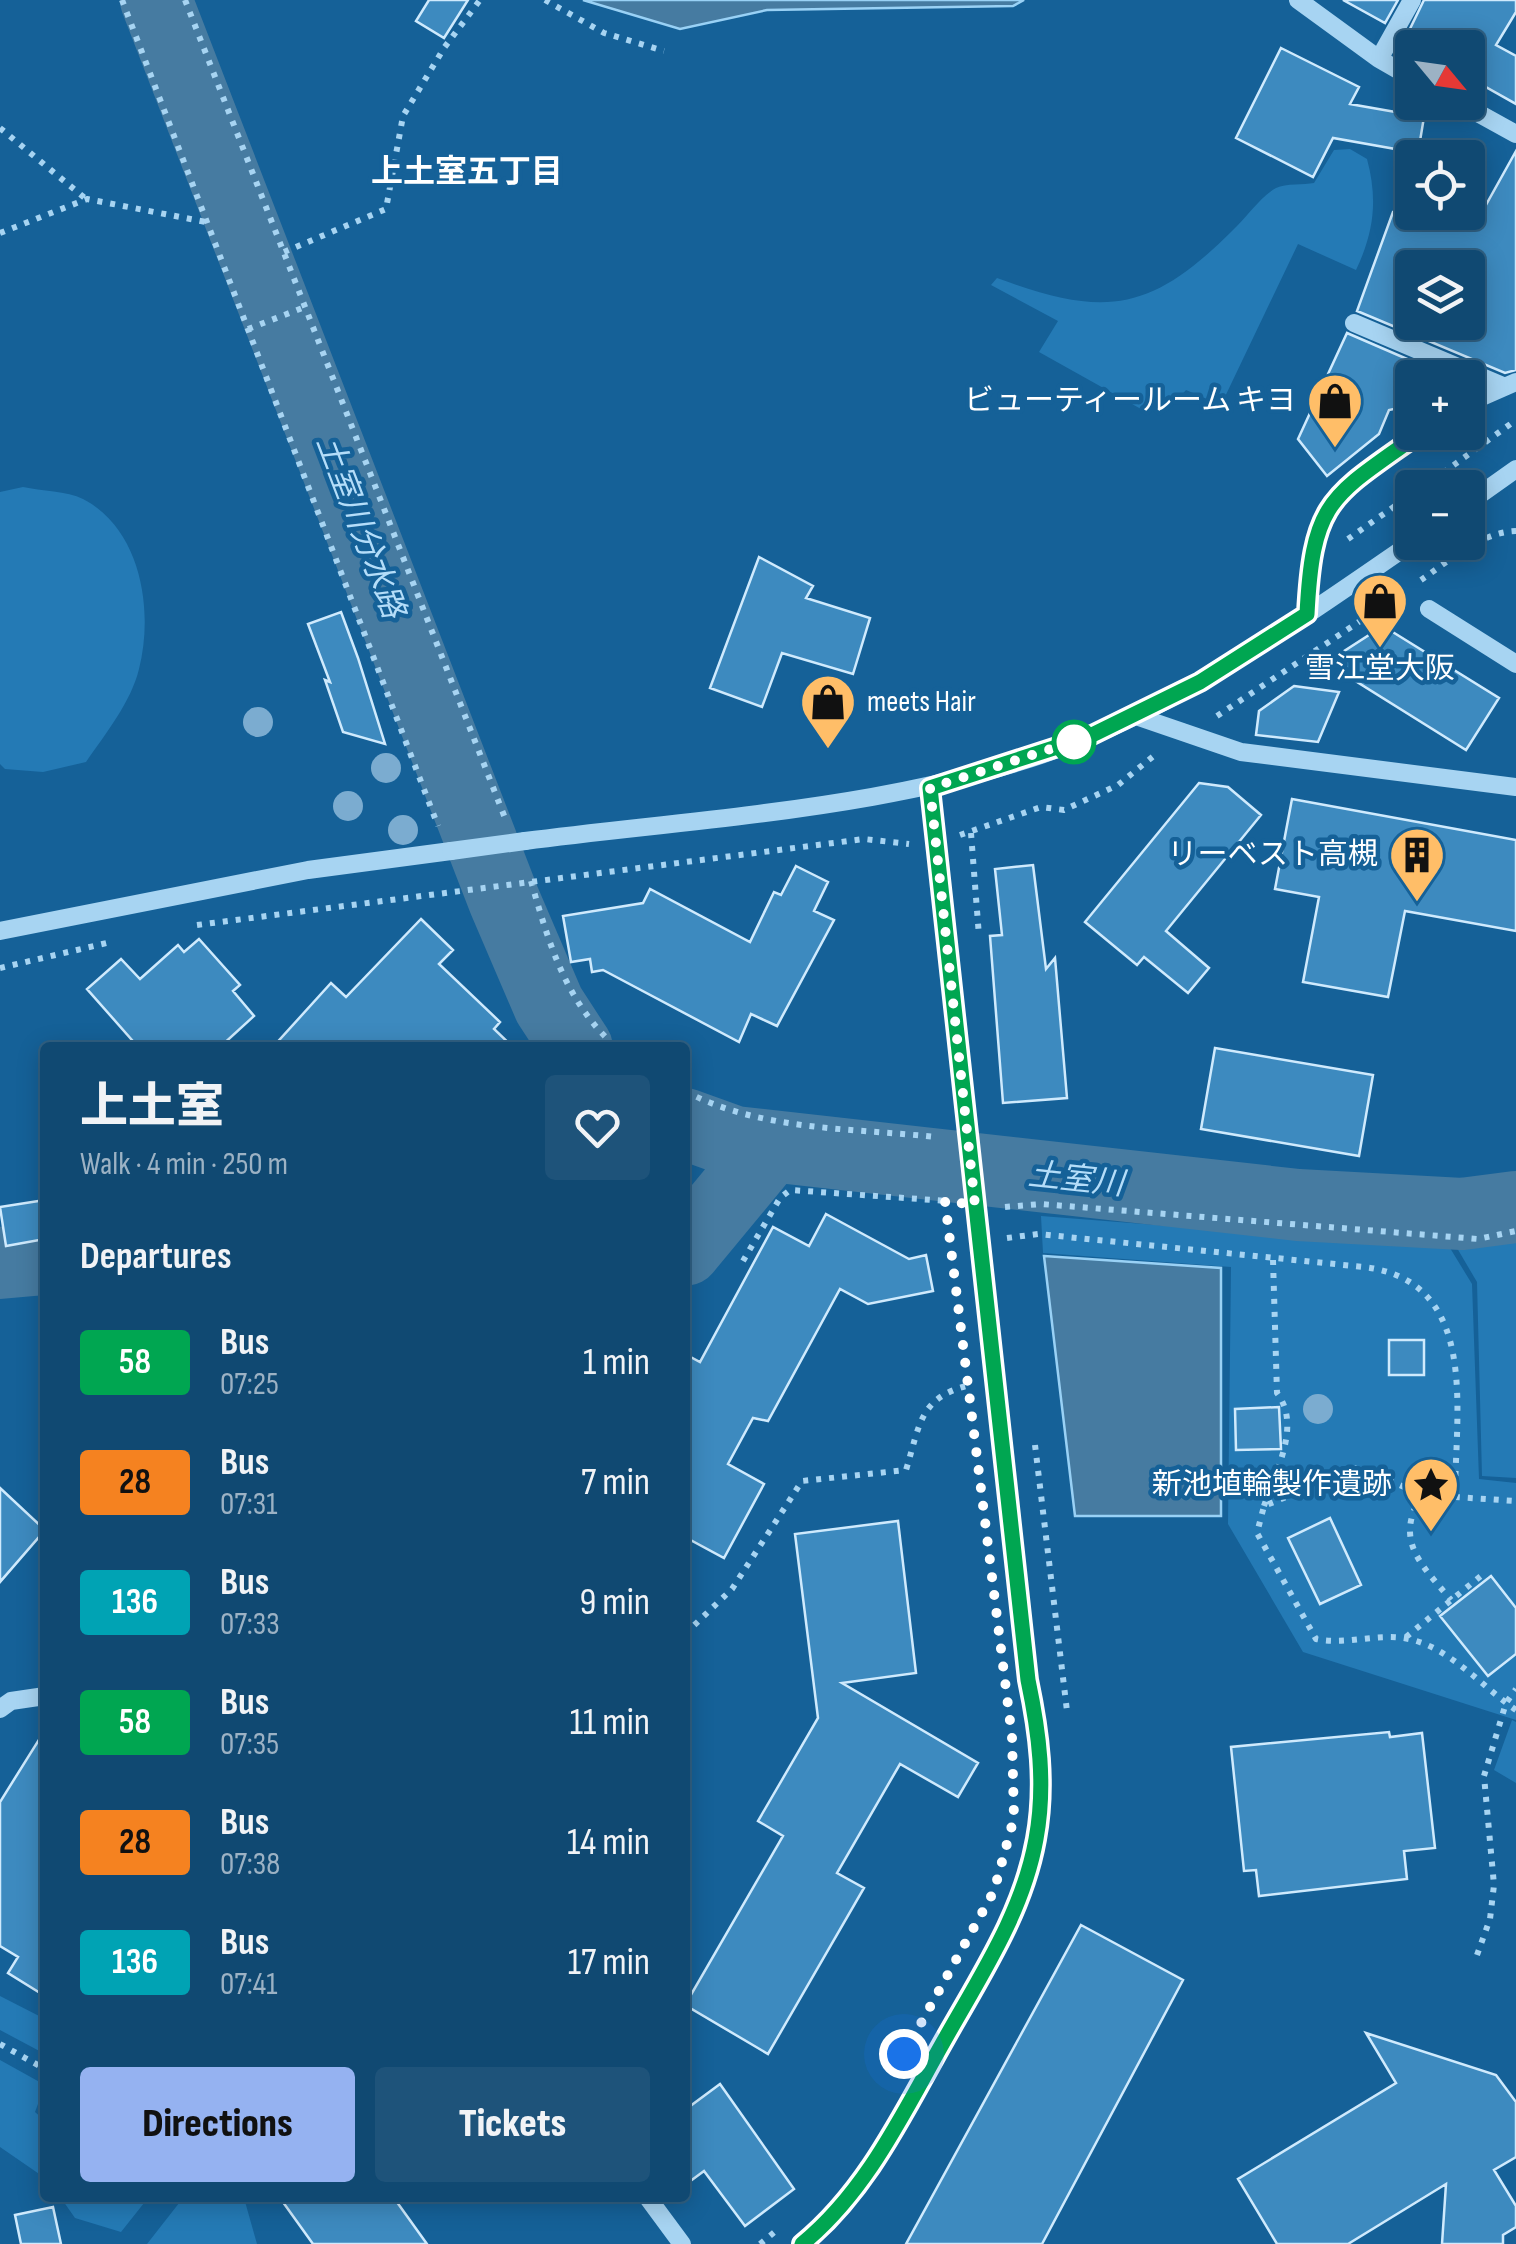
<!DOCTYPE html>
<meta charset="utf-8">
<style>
body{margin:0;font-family:"Sofia Sans Condensed","Noto Sans JP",sans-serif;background:#1e537a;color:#f1f3f6;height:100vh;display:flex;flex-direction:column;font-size:38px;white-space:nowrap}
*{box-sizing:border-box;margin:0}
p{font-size:32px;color:#9cb2c4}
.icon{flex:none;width:55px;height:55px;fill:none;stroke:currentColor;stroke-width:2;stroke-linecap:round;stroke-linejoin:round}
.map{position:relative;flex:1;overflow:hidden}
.details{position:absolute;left:40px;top:1042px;width:650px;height:1160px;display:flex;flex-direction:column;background:#104972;border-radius:10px;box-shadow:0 5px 25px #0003,0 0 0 2px #306184}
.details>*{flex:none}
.badge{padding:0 20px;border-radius:8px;font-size:35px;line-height:65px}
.needle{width:65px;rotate:119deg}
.tools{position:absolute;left:1395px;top:30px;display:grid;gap:20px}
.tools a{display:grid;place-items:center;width:90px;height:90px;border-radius:10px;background:#104972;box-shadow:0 5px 25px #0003,0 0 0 2px #306184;font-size:50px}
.you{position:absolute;width:50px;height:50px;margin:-25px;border:8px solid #fff;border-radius:50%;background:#1a73e8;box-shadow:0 0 0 15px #1a73e833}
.map>.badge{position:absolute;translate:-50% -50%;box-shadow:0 0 0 5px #fff}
h2{padding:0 40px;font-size:38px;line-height:90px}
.round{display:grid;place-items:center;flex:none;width:105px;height:105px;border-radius:10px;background:#1e537a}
.summary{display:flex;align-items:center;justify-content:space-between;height:170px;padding:0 40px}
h1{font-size:48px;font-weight:800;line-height:75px}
.cta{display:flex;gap:20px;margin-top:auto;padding:20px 40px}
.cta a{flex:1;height:115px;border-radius:10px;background:#95b2f1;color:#111;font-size:40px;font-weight:800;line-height:115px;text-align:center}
.cta a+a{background:#1e537a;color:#f1f3f6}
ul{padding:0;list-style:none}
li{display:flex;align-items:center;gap:30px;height:120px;padding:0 40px}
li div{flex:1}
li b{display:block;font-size:38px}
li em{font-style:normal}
li .badge{min-width:110px;font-weight:700;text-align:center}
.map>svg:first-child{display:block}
.green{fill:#247ab5}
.water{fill:#467ba1;stroke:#99d1f5;stroke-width:2.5}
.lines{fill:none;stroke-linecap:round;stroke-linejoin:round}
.river{stroke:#467ba1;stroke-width:72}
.building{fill:#3d8abf;stroke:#cfeafd;stroke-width:2.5;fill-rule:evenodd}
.path{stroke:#a7d4f2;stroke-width:6;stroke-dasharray:5 8;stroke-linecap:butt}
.minor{stroke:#a7d4f2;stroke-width:18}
.minor-bridge{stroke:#a7d4f2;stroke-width:18}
.tree{fill:#7bacd0}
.line-casing{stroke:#fff;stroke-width:22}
.line{stroke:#00a651;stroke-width:15}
.walk{stroke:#fff;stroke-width:10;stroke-dasharray:0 18}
.stop-dot{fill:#fff;stroke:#00a651;stroke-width:5}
.labels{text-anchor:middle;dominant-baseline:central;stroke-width:9;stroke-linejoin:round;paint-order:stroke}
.poi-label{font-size:30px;fill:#fff;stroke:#156198;text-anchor:end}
.neighbourhood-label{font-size:32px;font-weight:bold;fill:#fff;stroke:#156198}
.water-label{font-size:32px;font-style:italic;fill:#b4ddf9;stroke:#156198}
</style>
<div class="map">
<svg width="1516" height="2244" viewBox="0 0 1516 2244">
<rect width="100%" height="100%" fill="#156198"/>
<!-- green -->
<path class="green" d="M1350,149l17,10c11,41 7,73 -11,111l-58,-26 -77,161 -35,-15 -15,17 -30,2 -102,-57 19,-31 -67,-36 6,-7c106,39 152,36 235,-47 13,-12 29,-35 44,-43 10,-5 28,-3 38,-5l20,-33z
M23,487c18,4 44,4 60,12 58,30 71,111 56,170 -8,33 -33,64 -53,93l-43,10 -38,-3 -5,-5v-272z
M1041,1216l409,32 22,36 7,195 37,4v237l-213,-68 -75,-128 3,-257 -188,-14z
M1516,1239v239l-34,-2 -5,-194 -20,-34z
M1512,1720l4,2v61l-22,-13z
M0,1996l45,23v35l-45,-24z
M0,2060l45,25 -10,27 10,9v57l-45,-31z
M61,2198h87l-27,34 -46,-14z
M183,2198h61l13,46h-110z"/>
<!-- water -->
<path class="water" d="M583,0h441l-11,6 -246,4 -87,19z
M1044,1256l177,12v248h-146z"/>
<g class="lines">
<!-- river -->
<path class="river" d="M156,0l348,900 45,105 28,43
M685,1124l50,18 563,63 164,9 54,-7
M685,1250l86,-104
M0,1263l45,-4"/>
</g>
<!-- building -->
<path class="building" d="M429,0h39l-24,38 -28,-17z
M1343,0h55l-13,23z
M1424,0h92v12l-20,33 20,11v48l-41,-23 -7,12v-45h-38l-23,-13z
M1281,48l78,39 -9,17 74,13 -6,36 -85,-15 -20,39 -77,-39z
M1516,151v219l-11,3 -148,-62 36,-99h89zM1412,268h56v54h-56z
M1347,333l104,45h-39v27l-23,5 -10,24 -52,42 -29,-37z
M759,557l54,29 -7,12 64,20 -17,56 -71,-21 -20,54 -52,-19z
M341,612l17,46 27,86 -42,-12 -18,-52 5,2 -22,-58z
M1383,626l116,72 -33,52 -120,-75 -11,-18z
M1294,686l45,6 -21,50 -62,-7 3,-24z
M1199,783l29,4 33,28 -95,116 43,37 -21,25 -44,-36 -7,8 -52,-43z
M1292,799l224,41v91l-111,-20 -17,86 -85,-15 16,-85 -44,-8z
M1033,865l13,104 9,-11 12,140 -64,5 -13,-167 12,-1 -7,-66z
M796,866l32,16 -14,29 20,9 -57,106 -26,-12 -12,28 -136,-72 -11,2 -2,-13 -19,3 -8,-46 80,-13 7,-14 100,53 24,-50 7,3z
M421,919l32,31 -14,14 61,58 -6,7 20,19h-242l59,-65 15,14z
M199,939l41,46 -7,6 21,25 -35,32h-80l-52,-59 34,-30 19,20 38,-34 6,7z
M1215,1048l158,27 -14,81 -158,-27z
M45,1200v39l-39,7 -6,-39z
M826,1214l83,45 17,-4 7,36 -65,13 -28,-15 -72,132 -15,-3 -25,46 36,20 -40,74 -39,-21v-183l15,8 73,-135 36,19z
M1389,1340h35v35h-35z
M1279,1407l2,42 -45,1 -1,-41z
M0,1488l45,42 -45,52z
M1330,1518l31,67 -41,19 -32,-66z
M898,1521l18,152 -74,10 136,80 -20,34 -58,-33 -63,109 27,15 -96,166 -83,-49 98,-169 -25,-15 60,-103 -23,-184z
M1491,1576l25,32v46l-28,22 -48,-60z
M45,1730v266l-37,-23 10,-16 -18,-11v-144z
M1389,1732l1,5 32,-4 13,115 -31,3 3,28 -148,17 -3,-26 -12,1 -13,-124z
M1081,1925l102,55 -141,264h-136z
M1366,2033l130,42 20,27v55l-22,13 22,36v21l-13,8v9h-61l4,-60 -98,60h-71l-39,-65 158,-96z
M720,2084l74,105 -49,37 -41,-55 -19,14v-75z
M280,2198h114l33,46h-114z
M53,2207l8,37h-40l-6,-29z"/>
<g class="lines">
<!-- path -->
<path class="path" d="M122,0l316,826
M185,0l320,818
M545,0l59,33 60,18
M0,128l86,71
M0,233l87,-34 119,23
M284,252l102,-43 17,-93 41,-68 36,-48
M248,329l57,-22
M1422,488l94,-68
M1348,539l64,-45
M1421,580c28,-19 60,-48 95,-49
M1217,716l190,-126
M971,833l8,103
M960,835l81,-28 23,3 54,-25 38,-31
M531,881c18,63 35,122 86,167
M197,925l667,-86 45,5
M0,968l111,-26
M685,1091c74,40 168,37 250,46
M1005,1207l36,-3 437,35 38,-8
M1007,1238l31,-4 326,33c117,14 91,146 91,230l61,4
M743,1261l37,-63 10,-8 158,11
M1035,1445l32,266
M1422,1495c-29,46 0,70 29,105
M1455,1497l-33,-2 -62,-28 -96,39 -7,27 59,106c29,6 58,-5 87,-1 44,6 78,48 113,72
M1264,1506c11,-34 38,-80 13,-113l-4,-133
M685,1634l47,-45 70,-108 104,-11c14,-45 13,-73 64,-85
M1406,1637l76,-62
M1477,1955l13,-36 4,-34 -10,-109 22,-73 10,-14
M0,2044l45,25
M760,2244l17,-14"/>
<!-- minor -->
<path class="minor" d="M1298,0l81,59 33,19
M1379,59l33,-59
M1458,102l58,32
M1354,323l149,63
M1468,403l48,-21
M1468,503l48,-34
M1429,609l87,55
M1307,614c5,-115 25,-118 115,-182
M1133,715l108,37 275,35
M525,841c184,-24 392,-33 564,-104 116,-48 220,-124 324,-195
M0,931l308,-61 143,-19
M0,1709l11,-8 34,-5
M648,2198l34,46
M802,2244c66,-55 102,-133 143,-205 36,-64 78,-127 91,-200 10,-53 3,-107 -8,-159l-98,-892"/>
<!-- minor-bridge -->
<path class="minor-bridge" d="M451,851l74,-10"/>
</g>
<!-- trees -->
<g class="tree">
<circle cx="258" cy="722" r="15"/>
<circle cx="386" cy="768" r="15"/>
<circle cx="348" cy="806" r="15"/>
<circle cx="403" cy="830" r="15"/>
<circle cx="1318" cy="1409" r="15"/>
</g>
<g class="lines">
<!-- line casing -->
<g class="line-casing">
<path id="line" d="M802,2244c66,-54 102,-133 143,-205 36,-64 78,-127 91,-200 10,-54 3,-107 -8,-159l-98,-892 158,-51 112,-55 107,-68c6,-116 24,-117 115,-182"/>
</g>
<!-- line -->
<use href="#line" class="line"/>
<!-- walk -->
<path class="walk" d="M904,2054l90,-163 20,-73 -2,-81 -67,-536 30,4 -45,-417 158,-51 -14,5"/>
</g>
<!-- icons -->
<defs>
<g id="shop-pin" transform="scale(2.875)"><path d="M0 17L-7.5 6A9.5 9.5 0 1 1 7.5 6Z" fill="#ffbe68" stroke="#156198"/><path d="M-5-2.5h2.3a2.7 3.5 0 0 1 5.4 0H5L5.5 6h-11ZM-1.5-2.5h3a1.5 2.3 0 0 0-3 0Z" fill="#111"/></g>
<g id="building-pin" transform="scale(2.875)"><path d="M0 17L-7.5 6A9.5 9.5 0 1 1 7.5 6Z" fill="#ffbe68" stroke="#156198"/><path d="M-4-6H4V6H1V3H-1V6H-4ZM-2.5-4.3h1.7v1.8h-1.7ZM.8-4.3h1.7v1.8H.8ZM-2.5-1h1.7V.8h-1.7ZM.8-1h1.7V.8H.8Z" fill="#111"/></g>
<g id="sight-pin" transform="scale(2.875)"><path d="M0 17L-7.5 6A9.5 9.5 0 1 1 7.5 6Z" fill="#ffbe68" stroke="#156198"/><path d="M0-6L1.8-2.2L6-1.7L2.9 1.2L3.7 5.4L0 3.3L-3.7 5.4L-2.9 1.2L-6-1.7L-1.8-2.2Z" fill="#111"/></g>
</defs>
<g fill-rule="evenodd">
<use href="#shop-pin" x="1335" y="401"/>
<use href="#shop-pin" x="1380" y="601"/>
<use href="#shop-pin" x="828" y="702"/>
<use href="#building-pin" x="1417" y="855"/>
<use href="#sight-pin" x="1431" y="1485"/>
</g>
<!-- markers -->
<circle class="stop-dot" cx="1074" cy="742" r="20"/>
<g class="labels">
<!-- poi labels -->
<g class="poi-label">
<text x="1296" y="401">ビューティールーム キヨ</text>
<text x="1380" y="669" text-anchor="middle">雪江堂大阪</text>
<text x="867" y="702" text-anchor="start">meets Hair</text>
<text x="1378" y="855">リーベスト高槻</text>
<text x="1392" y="1485">新池埴輪製作遺跡</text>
</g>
<!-- neighbourhood labels -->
<g class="neighbourhood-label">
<text x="467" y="172">上土室五丁目</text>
</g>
<!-- water labels -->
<g class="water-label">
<text transform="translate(360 527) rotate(69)">土室川分水路</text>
<text transform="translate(1076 1180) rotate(6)">土室川</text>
</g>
</g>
</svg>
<div class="tools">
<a><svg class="needle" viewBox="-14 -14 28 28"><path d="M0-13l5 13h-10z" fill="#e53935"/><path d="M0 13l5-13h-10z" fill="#9cb2c4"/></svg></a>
<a><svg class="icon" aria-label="locate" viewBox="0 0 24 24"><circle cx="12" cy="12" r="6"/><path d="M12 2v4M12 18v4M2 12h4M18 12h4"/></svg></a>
<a><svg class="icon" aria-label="layers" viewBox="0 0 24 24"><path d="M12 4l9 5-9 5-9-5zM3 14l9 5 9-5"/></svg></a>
<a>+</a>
<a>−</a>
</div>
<div class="you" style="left:904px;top:2054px"></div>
<section class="details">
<div class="summary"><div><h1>上土室</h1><p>Walk · 4 min · 250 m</p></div><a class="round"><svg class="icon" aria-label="heart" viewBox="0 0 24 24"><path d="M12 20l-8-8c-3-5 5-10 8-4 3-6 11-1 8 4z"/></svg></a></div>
<h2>Departures</h2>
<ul>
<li><span class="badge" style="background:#00a651;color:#fff">58</span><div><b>Bus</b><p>07:25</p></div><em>1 min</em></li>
<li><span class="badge" style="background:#f58220;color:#111">28</span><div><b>Bus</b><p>07:31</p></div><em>7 min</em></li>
<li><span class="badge" style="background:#00a3b4;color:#fff">136</span><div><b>Bus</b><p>07:33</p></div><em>9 min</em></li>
<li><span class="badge" style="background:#00a651;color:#fff">58</span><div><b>Bus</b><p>07:35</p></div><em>11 min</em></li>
<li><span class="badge" style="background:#f58220;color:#111">28</span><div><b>Bus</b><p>07:38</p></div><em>14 min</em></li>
<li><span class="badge" style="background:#00a3b4;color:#fff">136</span><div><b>Bus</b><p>07:41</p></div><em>17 min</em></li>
</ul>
<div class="cta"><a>Directions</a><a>Tickets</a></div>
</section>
</div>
